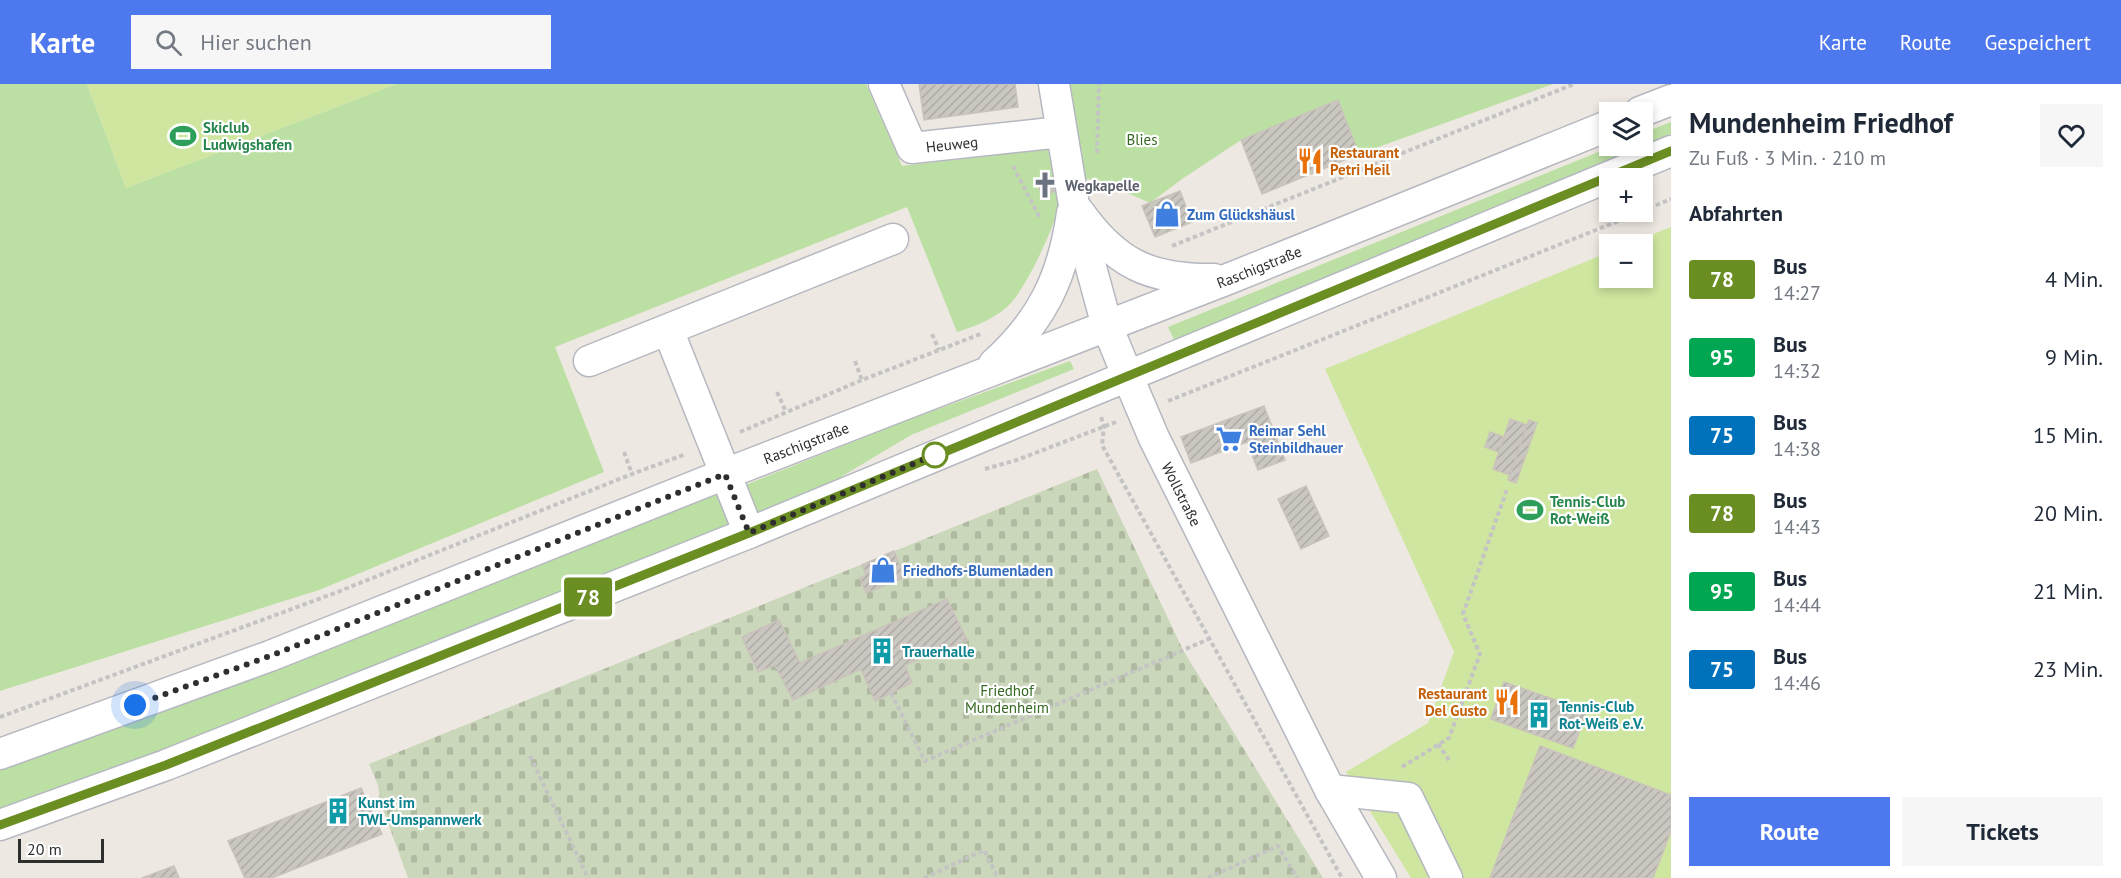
<!DOCTYPE html>
<html lang="de">
<meta charset="utf-8">
<style>
body{margin:0;font-family:"PT Sans",sans-serif;background:#f6f6f7;color:#1f2937;height:100vh;display:flex;flex-direction:column;font-size:22px;white-space:nowrap}
*{box-sizing:border-box;margin:0}
p{font-size:20px;color:#747a83}
.icon{flex:none;width:33px;height:33px;fill:none;stroke:currentColor;stroke-width:2;stroke-linecap:round;stroke-linejoin:round}
.map{position:relative;flex:1;overflow:hidden}
.details{display:flex;flex-direction:column;background:#fff;width:450px}
.details>*{flex:none}
.badge{padding:0 12px;border-radius:4px;font-size:21px;line-height:39px}
.tools{position:absolute;left:1599px;top:18px;display:grid;gap:12px}
.tools a{display:grid;place-items:center;width:54px;height:54px;border-radius:0px;background:#fff;box-shadow:0 3px 9px #0003;font-size:30px}
.scale{position:absolute;left:18px;bottom:15px;width:86px;box-sizing:border-box;padding-left:6px;border:3px solid #2e2e2e;border-top:0;font-size:16px;line-height:21px;white-space:nowrap;color:#2e2e2e;-webkit-text-stroke:4px #fff;paint-order:stroke}
.you{position:absolute;width:30px;height:30px;margin:-15px;border:4px solid #fff;border-radius:50%;background:#1a73e8;box-shadow:0 0 0 9px #1a73e833}
.map>.badge{position:absolute;translate:-50% -50%;box-shadow:0 0 0 3px #fff}
h2{padding:0 18px;font-size:22px;line-height:54px}
.round{display:grid;place-items:center;flex:none;width:63px;height:63px;border-radius:0px;background:#f6f6f7}
.headline{display:flex;align-items:center;justify-content:space-between;height:102px;padding:0 18px}
h1{font-size:28px;font-weight:700;line-height:45px}
.button{display:flex;gap:12px;margin-top:auto;padding:12px 18px}
.button a{flex:1;height:69px;border-radius:0px;background:#4e78ee;color:#fff;font-size:24px;font-weight:700;line-height:69px;text-align:center}
.button a+a{background:#f6f6f7;color:#1f2937}
ul{padding:0;list-style:none}
li{display:flex;align-items:center;gap:18px;height:78px;padding:0 18px}
li div{flex:1}
li b{display:block;font-size:22px}
li em{font-style:normal}
li .badge{min-width:66px;font-weight:700;text-align:center}
header{display:flex;align-items:center;gap:36px;box-sizing:border-box;height:84px;padding:0 30px;background:#4e78ee;color:#fff}
header strong{font-size:28px}
nav{display:flex;gap:33px;margin-inline-start:auto;font-size:21px}
.search{width:420px;height:54px;background:#f6f6f7;display:flex;align-items:center;gap:15px;box-sizing:border-box;padding:0 21px;border-radius:0px;color:#747a83;font-size:22px}
main{display:flex;flex:1;min-height:0}
.map>svg:first-child{display:block}
.grass{fill:#bce0a3}
.cemetery{fill:url(#cemetery-stones)}
.pitch{fill:#cee69f}
.building{fill:url(#building-hatch);stroke:#cac3bb;stroke-width:1.5}
.lines{fill:none;stroke-linecap:round;stroke-linejoin:round}
.minor-casing{stroke:#b5b8c0;stroke-width:33}
.path{stroke:#c4c4c4;stroke-width:4;stroke-dasharray:4.5 3;stroke-linecap:butt}
.minor{stroke:#fff;stroke-width:30}
.line-casing{stroke:#fff;stroke-width:14}
.line{stroke:#6b8e23;stroke-width:9}
.walk{stroke:#2e2e2e;stroke-width:6;stroke-dasharray:0 10.8}
.stop-dot{fill:#fff;stroke:#6b8e23;stroke-width:3}
.labels{text-anchor:middle;dominant-baseline:central;stroke-width:4.5;stroke-linejoin:round;paint-order:stroke}
.leisure-label{font-size:15px;font-weight:bold;fill:#27864d;stroke:#fff;text-anchor:start}
.park-label{font-size:15px;fill:#356821;stroke:#fff}
.street-label{font-size:15px;fill:#2e2e2e;stroke:#fff}
.food-label{font-size:15px;font-weight:bold;fill:#c56008;stroke:#fff;text-anchor:start}
.worship-label{font-size:15px;font-weight:bold;fill:#5b616d;stroke:#fff;text-anchor:start}
.shop-label{font-size:15px;font-weight:bold;fill:#366cbe;stroke:#fff;text-anchor:start}
.culture-label{font-size:15px;font-weight:bold;fill:#0d838f;stroke:#fff;text-anchor:start}
</style>
<header>
<strong>Karte</strong>
<div class="search"><svg class="icon" aria-label="search" viewBox="0 0 24 24"><circle cx="10" cy="10" r="6"/><path d="M15 15l6 6"/></svg>Hier suchen</div>
<nav><a>Karte</a><a>Route</a><a>Gespeichert</a></nav>
</header>
<main>
<div class="map">
<svg width="1671" height="794" viewBox="0 0 1671 794">
<defs>
<pattern id="cemetery-stones" width="16" height="16" patternUnits="userSpaceOnUse" patternTransform="scale(1.5)"><rect width="16" height="16" fill="#cad7ba"/><path d="M2 7V4a2 2 0 0 1 4 0v3zM10 15v-3a2 2 0 0 1 4 0v3z" fill="#aeb9a0"/></pattern>
<pattern id="building-hatch" width="6" height="6" patternUnits="userSpaceOnUse" patternTransform="scale(1.5)"><rect width="6" height="6" fill="#cac6c0"/><path d="M-1 1l2-2M0 6l6-6M5 7l2-2" fill="none" stroke="#aeaaa5"/></pattern>
</defs>
<rect width="100%" height="100%" fill="#eee8e2"/>
<!-- grass -->
<path class="grass" d="M0,0h87l39,104 270,-104h470l36,82 146,-17c2,13 12,48 10,59 -4,21 -35,86 -51,99 -15,13 -32,19 -50,25l-50,-125 -352,140 49,125 -285,118 -319,101z
M1069,0h484l-194,70 -21,-53 -97,39 -59,39 -32,24 -52,-23 -14,-1z
M1671,38v12l-496,208 -7,-15 445,-181h29l1,-13z
M1070,277l4,8 -163,66 -82,49 -79,32 -5,-31 163,-65z
M725,390l24,59 -749,292v-71z"/>
<!-- cemetery -->
<path class="cemetery" d="M1097,385l86,181 140,228h-915l-28,-77 -2,-16 -9,-21z"/>
<!-- pitch -->
<path class="pitch" d="M87,0h309l-270,104z
M1671,143v651h-260l-65,-106 82,-49 26,-71 -129,-283 284,-117 1,26h32v-34h-14z"/>
<!-- building -->
<path class="building" d="M919,0h96l3,23 -94,13z
M1338,16l21,54 -97,40 -21,-54z
M1047,90l8,17 -12,6 -8,-17z
M1180,107l12,31 -37,15 -13,-31z
M1264,322l21,54 -27,10 -11,-28 -56,21 -10,-26z
M1510,335l17,6 -17,50 -17,-6z
M1529,336l8,3 -21,60 -8,-3z
M1490,348l14,5 -5,15 -14,-5z
M1306,402l23,50 -28,13 -23,-50z
M894,467l11,26 -39,16 -6,-15 6,-3 -4,-10z
M947,515l20,41 -62,25 7,18 -37,18 -14,-32 -68,31 -18,-35 -17,7 -16,-35 37,-17 21,43z
M1504,598l83,29 -14,37 -82,-29z
M1540,662l131,49v36l-18,47h-163z
M361,704l21,46 -110,44h-27l-17,-37z
M174,782l5,12h-37z"/>
<g class="lines">
<!-- minor casing -->
<g class="minor-casing">
<g id="minor">
<path id="s1" d="M884,0l28,64 149,-16"/>
<path id="s2" d="M1054,0l20,121 33,121 21,51 26,61 176,352 51,88"/>
<path d="M1640,28l31,-12"/>
<path d="M1079,128c37,52 71,68 135,67"/>
<path d="M668,246l81,203"/>
<path d="M589,277l304,-122"/>
<path d="M994,280c48,-43 69,-87 78,-151"/>
<path id="s3" d="M0,670l270,-98 455,-182 503,-195 382,-154"/>
<path d="M1330,706l78,8 39,80"/>
<path d="M0,741l166,-60 583,-232 922,-382"/>
</g>
</g>
<!-- path -->
<path class="path" d="M1097,69l2,-69
M1013,82l27,52
M1642,127l29,-12
M1172,162l402,-162
M932,250l7,16
M855,277l7,19
M777,308l9,20
M1168,317l473,-189
M1101,333l3,9 -2,19 240,433
M740,348l122,-52 121,-47
M624,368l8,22
M985,385l32,-9 99,-38
M891,609l34,68 284,-122
M0,633l335,-124 297,-119 54,-20
M1438,660l11,16
M530,672l58,122
M1402,683l47,-29 31,-84 -17,-40 44,-125
M924,794l60,-28 14,28
M1208,794l70,-32 19,32"/>
<!-- minor -->
<use href="#minor" class="minor"/>
</g>
<g class="lines">
<!-- line casing -->
<g class="line-casing">
<path id="line" d="M0,741l166,-60 583,-232 922,-382"/>
</g>
<!-- line -->
<use href="#line" class="line"/>
<!-- walk -->
<path class="walk" d="M135,621l135,-49 455,-182 24,59 188,-79 -2,1"/>
</g>
<!-- icons -->
<defs>
<g id="stadium-bare" transform="scale(2.07)"><path d="M0-5a6.5 5 0 1 0 0 10a6.5 5 0 1 0 0-10ZM-3.5-1.8h7v3.6h-7Z" fill="#2e9e5b" stroke="#fff" stroke-width="2.5" paint-order="stroke"/></g>
<g id="restaurant-bare" transform="scale(2.07)"><path d="M-5-6h1v4h1v-4h1v4h1v-4h1v5L-1.5 .5V6h-2V.5L-5-1ZM5-6V6H3V1.5H1.5Q1.5-4 5-6Z" fill="#e8710a" stroke="#fff" stroke-width="2.5" paint-order="stroke"/></g>
<g id="church-bare" transform="scale(2.07)"><path d="M-1.2-6h2.4v3.5h3.3v2.4h-3.3V6h-2.4V-.1h-3.3v-2.4h3.3Z" fill="#6b7280" stroke="#fff" stroke-width="2.5" paint-order="stroke"/></g>
<g id="shop-bare" transform="scale(2.07)"><path d="M-5-2.5h2.3a2.7 3.5 0 0 1 5.4 0H5L5.5 6h-11ZM-1.5-2.5h3a1.5 2.3 0 0 0-3 0Z" fill="#3f7fe0" stroke="#fff" stroke-width="2.5" paint-order="stroke"/></g>
<g id="supermarket-bare" transform="scale(2.07)"><path d="M-6-5.5h2.5l.6 2H6L4.5 2H-2.5L-4.4-4H-6ZM-1.5 3.2a1.3 1.3 0 1 0 .1 0ZM3 3.2a1.3 1.3 0 1 0 .1 0Z" fill="#3f7fe0" stroke="#fff" stroke-width="2.5" paint-order="stroke"/></g>
<g id="building-bare" transform="scale(2.07)"><path d="M-4-6H4V6H1V3H-1V6H-4ZM-2.5-4.3h1.7v1.8h-1.7ZM.8-4.3h1.7v1.8H.8ZM-2.5-1h1.7V.8h-1.7ZM.8-1h1.7V.8H.8Z" fill="#0f9aa8" stroke="#fff" stroke-width="2.5" paint-order="stroke"/></g>
</defs>
<g fill-rule="evenodd">
<use href="#stadium-bare" x="183" y="52"/>
<use href="#restaurant-bare" x="1310" y="77"/>
<use href="#church-bare" x="1045" y="101"/>
<use href="#shop-bare" x="1167" y="130"/>
<use href="#supermarket-bare" x="1229" y="355"/>
<use href="#stadium-bare" x="1530" y="426"/>
<use href="#shop-bare" x="883" y="486"/>
<use href="#building-bare" x="882" y="567"/>
<use href="#restaurant-bare" x="1507" y="618"/>
<use href="#building-bare" x="1539" y="631"/>
<use href="#building-bare" x="338" y="727"/>
</g>
<!-- markers -->
<circle class="stop-dot" cx="935" cy="371" r="12"/>
<g class="labels">
<!-- leisure labels -->
<g class="leisure-label">
<text x="203" y="43">Skiclub<tspan x="203" dy="17">Ludwigshafen</tspan></text>
<text x="1550" y="417">Tennis-Club<tspan x="1550" dy="17">Rot-Weiß</tspan></text>
</g>
<!-- park labels -->
<g class="park-label">
<text x="1142" y="55">Blies</text>
<text x="1007" y="606">Friedhof<tspan x="1007" dy="17">Mundenheim</tspan></text>
</g>
<!-- street labels -->
<g class="street-label">
<text stroke="none"><textPath href="#s1" startOffset="110">Heuweg</textPath></text>
<text stroke="none"><textPath href="#s3" startOffset="1350">Raschigstraße</textPath></text>
<text stroke="none"><textPath href="#s3" startOffset="864">Raschigstraße</textPath></text>
<text stroke="none"><textPath href="#s2" startOffset="432">Wollstraße</textPath></text>
</g>
<!-- food labels -->
<g class="food-label">
<text x="1330" y="68">Restaurant<tspan x="1330" dy="17">Petri Heil</tspan></text>
<text x="1487" y="609" text-anchor="end">Restaurant<tspan x="1487" dy="17">Del Gusto</tspan></text>
</g>
<!-- worship labels -->
<g class="worship-label">
<text x="1065" y="101">Wegkapelle</text>
</g>
<!-- shop labels -->
<g class="shop-label">
<text x="1187" y="130">Zum Glückshäusl</text>
<text x="1249" y="346">Reimar Sehl<tspan x="1249" dy="17">Steinbildhauer</tspan></text>
<text x="903" y="486">Friedhofs-Blumenladen</text>
</g>
<!-- culture labels -->
<g class="culture-label">
<text x="902" y="567">Trauerhalle</text>
<text x="1559" y="622">Tennis-Club<tspan x="1559" dy="17">Rot-Weiß e.V.</tspan></text>
<text x="358" y="718">Kunst im<tspan x="358" dy="17">TWL-Umspannwerk</tspan></text>
</g>
</g>
</svg>
<div class="tools">
<a><svg class="icon" aria-label="layers" viewBox="0 0 24 24"><path d="M12 4l9 5-9 5-9-5zM3 14l9 5 9-5"/></svg></a>
<a>+</a>
<a>−</a>
</div>
<div class="scale">20 m</div>
<div class="you" style="left:135px;top:621px"></div>
<b class="badge" style="left:588px;top:513px;background:#6b8e23;color:#fff">78</b>
</div>
<section class="details">
<div class="headline"><div><h1>Mundenheim Friedhof</h1><p>Zu Fuß · 3 Min. · 210 m</p></div><a class="round"><svg class="icon" aria-label="heart" viewBox="0 0 24 24"><path d="M12 20l-8-8c-3-5 5-10 8-4 3-6 11-1 8 4z"/></svg></a></div>
<h2>Abfahrten</h2>
<ul>
<li><span class="badge" style="background:#6b8e23;color:#fff">78</span><div><b>Bus</b><p>14:27</p></div><em>4 Min.</em></li>
<li><span class="badge" style="background:#00a651;color:#fff">95</span><div><b>Bus</b><p>14:32</p></div><em>9 Min.</em></li>
<li><span class="badge" style="background:#0072bc;color:#fff">75</span><div><b>Bus</b><p>14:38</p></div><em>15 Min.</em></li>
<li><span class="badge" style="background:#6b8e23;color:#fff">78</span><div><b>Bus</b><p>14:43</p></div><em>20 Min.</em></li>
<li><span class="badge" style="background:#00a651;color:#fff">95</span><div><b>Bus</b><p>14:44</p></div><em>21 Min.</em></li>
<li><span class="badge" style="background:#0072bc;color:#fff">75</span><div><b>Bus</b><p>14:46</p></div><em>23 Min.</em></li>
</ul>
<div class="button"><a>Route</a><a>Tickets</a></div>
</section>
</main>
